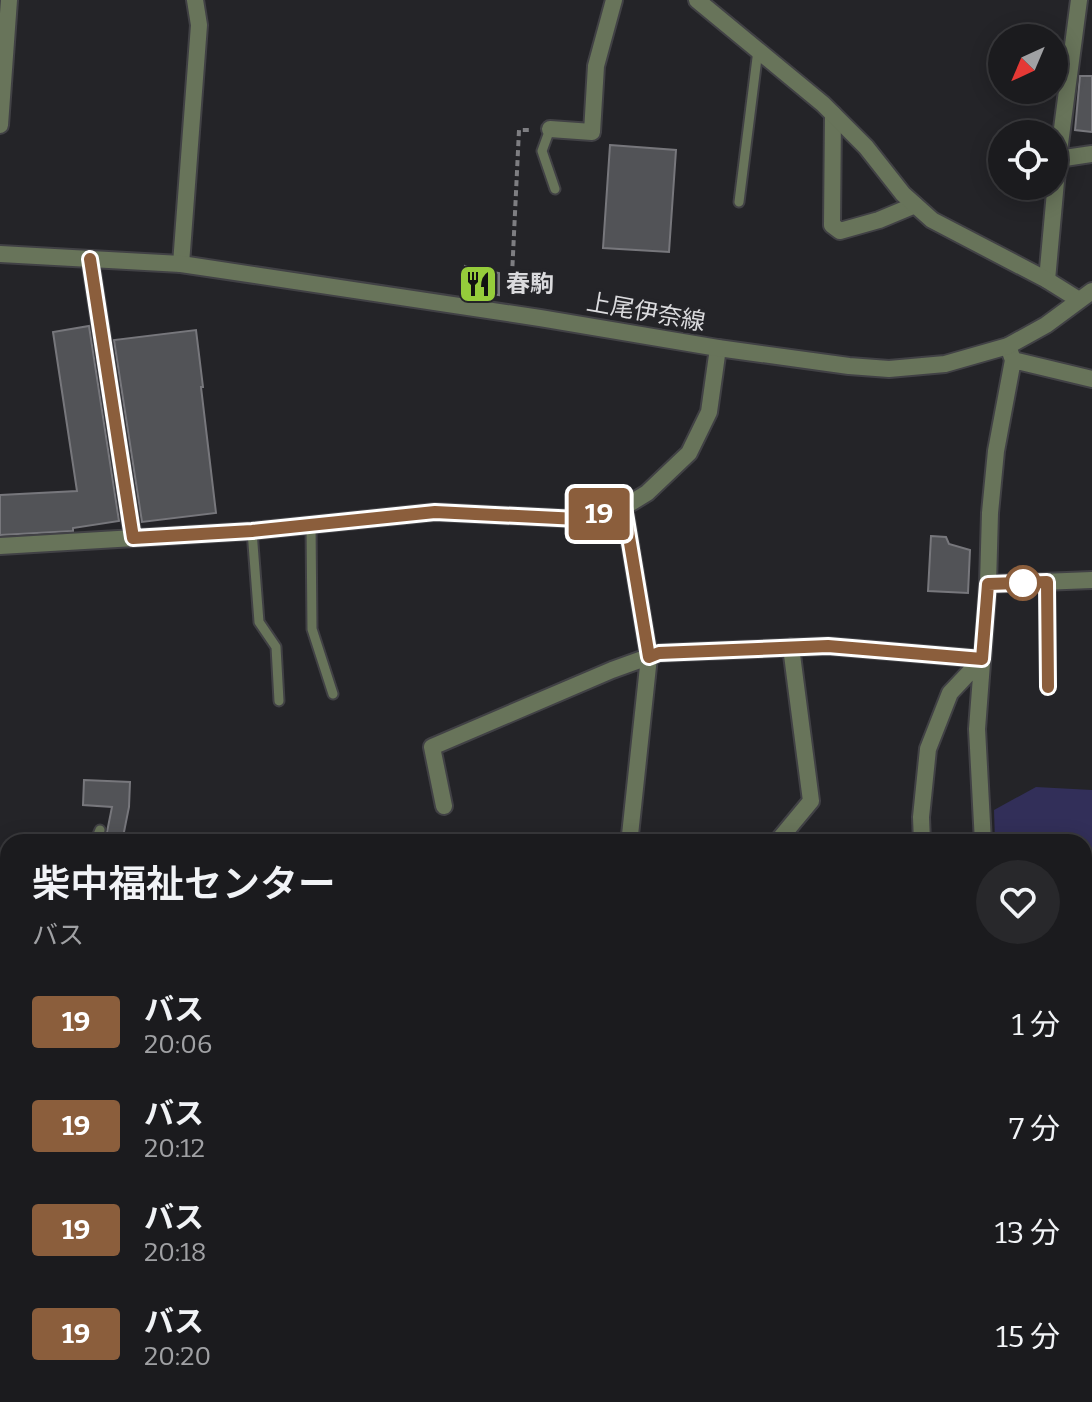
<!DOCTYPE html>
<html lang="ja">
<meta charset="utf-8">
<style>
body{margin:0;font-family:Bitter,"Noto Sans JP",serif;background:#28282b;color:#f1f3f6;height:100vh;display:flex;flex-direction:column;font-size:30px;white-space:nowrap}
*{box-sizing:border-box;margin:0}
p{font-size:26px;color:#a0a1a4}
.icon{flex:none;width:44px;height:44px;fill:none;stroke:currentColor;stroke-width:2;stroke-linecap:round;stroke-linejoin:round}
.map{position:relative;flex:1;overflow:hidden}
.sheet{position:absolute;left:0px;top:834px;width:1092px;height:568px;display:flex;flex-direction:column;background:#1b1b1e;border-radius:24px 24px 0 0;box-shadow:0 4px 20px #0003,0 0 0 2px #39393c}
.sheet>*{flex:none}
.badge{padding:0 16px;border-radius:6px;font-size:28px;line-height:52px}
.needle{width:52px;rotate:224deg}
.tools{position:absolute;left:988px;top:24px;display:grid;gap:16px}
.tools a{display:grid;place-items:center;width:80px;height:80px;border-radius:50%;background:#1b1b1e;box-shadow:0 4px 20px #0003,0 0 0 2px #39393c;font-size:40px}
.map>.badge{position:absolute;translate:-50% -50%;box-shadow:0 0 0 4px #fff}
.round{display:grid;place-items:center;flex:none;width:84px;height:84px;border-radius:42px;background:#28282b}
.summary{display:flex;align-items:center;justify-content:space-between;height:136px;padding:0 32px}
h1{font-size:38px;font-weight:600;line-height:60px}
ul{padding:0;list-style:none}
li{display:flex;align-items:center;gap:24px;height:104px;padding:0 32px}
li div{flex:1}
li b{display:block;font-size:30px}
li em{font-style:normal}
li .badge{min-width:88px;font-weight:700;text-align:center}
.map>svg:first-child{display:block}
.green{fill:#322f59}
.building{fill:#525357;stroke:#77777c;stroke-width:2}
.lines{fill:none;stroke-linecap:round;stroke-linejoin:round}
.service-casing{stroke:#414145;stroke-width:13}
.minor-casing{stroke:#414145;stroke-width:20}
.tertiary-casing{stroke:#414145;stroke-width:20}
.path{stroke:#7e7e82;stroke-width:4;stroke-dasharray:6 4;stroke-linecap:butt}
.service{stroke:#68745a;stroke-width:9}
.minor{stroke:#68745a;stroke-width:16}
.tertiary{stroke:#68745a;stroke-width:16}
.line-casing{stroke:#fff;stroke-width:18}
.line{stroke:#8b5e3c;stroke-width:12}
.stop-dot{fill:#fff;stroke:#8b5e3c;stroke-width:4}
.labels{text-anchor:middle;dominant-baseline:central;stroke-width:7;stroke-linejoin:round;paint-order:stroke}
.poi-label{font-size:24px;font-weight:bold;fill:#dadadd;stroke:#242428;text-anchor:start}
.street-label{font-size:24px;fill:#dadadd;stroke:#242428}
</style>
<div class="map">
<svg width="1092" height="1402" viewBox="0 0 1092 1402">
<rect width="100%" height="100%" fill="#242428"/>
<!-- green -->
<path class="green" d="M1036,787l56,3v403l-8,1v-352h-89l-1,-32z"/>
<!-- building -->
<path class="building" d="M1080,76h12v56l-17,-2z
M610,145l66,5 -7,102 -66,-4z
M465,266l34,7v22l-38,-5z
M89,326l30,195 -46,7v3l-73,4v-40l77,-4 -24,-159z
M196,330l7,57h-2l15,126 -74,9 -28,-182z
M931,536l15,1 3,7 21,6 -2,43 -40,-2z
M84,780l46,2 -1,25 -7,35h-17l7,-35 -29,-2z"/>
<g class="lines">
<!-- service casing -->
<g class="service-casing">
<path id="service" d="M550,129l-8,22 13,38
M739,202l19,-152
M311,525l1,104 21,65
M252,531l7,91 17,25 3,54
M1047,582l1,105
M95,842l5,-12
M0,922l8,-2"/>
</g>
<!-- minor casing -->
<g class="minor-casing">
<path id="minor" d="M833,114l-1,111 8,6 39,-11 36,-15
M0,125l9,-125
M550,129l42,3 4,-66 18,-66
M1058,159l34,-5
M90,259l43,279
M181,264l18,-239 -4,-25
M1047,280l11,-121 21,-159
M1013,360l79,19
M624,507l25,150 -19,178
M0,546l252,-15 183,-19 143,7 46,-12 23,-14 42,-40 20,-41 9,-64
M988,584l104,-4
M444,806l-12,-59 180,-77 47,-17 169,-7 154,13
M777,842l34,-41 -20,-154
M922,842l-1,-25 7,-68 22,-56 32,-34
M983,842l-6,-113 11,-145 2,-71 6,-62 17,-91 -5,-14
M0,1053l8,54
M0,1293l8,-2
M112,1394l3,8
M854,1394v8"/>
</g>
<!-- tertiary casing -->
<g class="tertiary-casing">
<path id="tertiary" d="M697,0l126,104 43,43 37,47 29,26 115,60 32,20
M0,254l181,10 359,54 178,30 131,18 40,3 56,-5 63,-18 38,-21 46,-34"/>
</g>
<!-- path -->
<path class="path" d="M511,296l8,-166h13"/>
<!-- service -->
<use href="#service" class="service"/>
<!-- minor -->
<use href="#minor" class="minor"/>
<!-- tertiary -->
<use href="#tertiary" class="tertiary"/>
</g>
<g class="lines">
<!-- line casing -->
<g class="line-casing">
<path id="line" d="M90,259l43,279 119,-7 183,-19 143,7 46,-12 25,150 10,-4 169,-7 154,13 6,-75 59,-2 1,105"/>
</g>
<!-- line -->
<use href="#line" class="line"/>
</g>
<!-- icons -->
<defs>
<g id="restaurant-square" transform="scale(2)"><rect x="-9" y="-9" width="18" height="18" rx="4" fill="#95cc3b" stroke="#242428"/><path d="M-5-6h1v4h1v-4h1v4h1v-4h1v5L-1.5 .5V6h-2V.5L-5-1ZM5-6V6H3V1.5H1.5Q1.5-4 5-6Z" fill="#111"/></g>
</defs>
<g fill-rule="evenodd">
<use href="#restaurant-square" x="478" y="284"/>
</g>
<!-- markers -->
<circle class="stop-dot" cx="1023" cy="583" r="16"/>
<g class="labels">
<!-- poi labels -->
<g class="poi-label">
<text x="506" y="284">春駒</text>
</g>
<!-- street labels -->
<g class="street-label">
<text transform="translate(646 312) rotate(10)">上尾伊奈線</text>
</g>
</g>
</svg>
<div class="tools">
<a><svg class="needle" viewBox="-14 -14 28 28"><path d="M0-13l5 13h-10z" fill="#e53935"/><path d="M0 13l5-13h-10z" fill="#a0a1a4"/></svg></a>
<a><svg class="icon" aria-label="locate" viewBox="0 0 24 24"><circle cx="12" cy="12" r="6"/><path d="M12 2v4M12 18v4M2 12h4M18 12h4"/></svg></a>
</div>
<b class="badge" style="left:599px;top:514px;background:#8b5e3c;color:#fff">19</b>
<section class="sheet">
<div class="summary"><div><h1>柴中福祉センター</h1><p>バス</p></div><a class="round"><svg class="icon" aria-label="heart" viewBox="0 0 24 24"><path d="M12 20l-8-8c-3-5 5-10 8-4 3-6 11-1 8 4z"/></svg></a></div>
<ul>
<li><span class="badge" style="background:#8b5e3c;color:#fff">19</span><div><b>バス</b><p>20:06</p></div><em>1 分</em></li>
<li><span class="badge" style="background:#8b5e3c;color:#fff">19</span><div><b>バス</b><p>20:12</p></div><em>7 分</em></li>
<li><span class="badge" style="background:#8b5e3c;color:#fff">19</span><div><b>バス</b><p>20:18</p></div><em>13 分</em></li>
<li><span class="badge" style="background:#8b5e3c;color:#fff">19</span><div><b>バス</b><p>20:20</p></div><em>15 分</em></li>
</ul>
</section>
</div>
